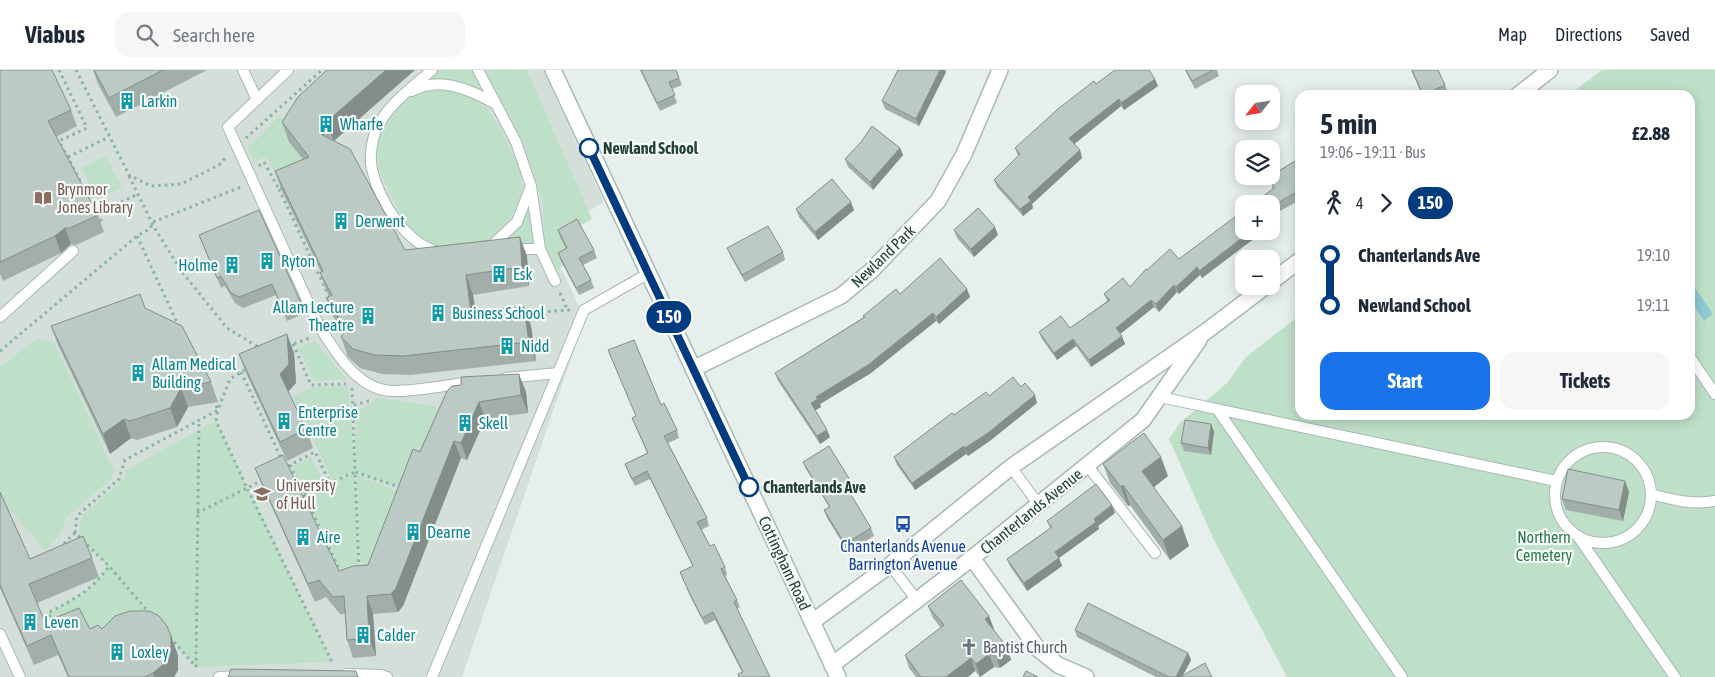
<!DOCTYPE html>
<meta charset="utf-8">
<style>
body{margin:0;font-family:"Asap Condensed",sans-serif;background:#f6f6f7;color:#1f2937;height:100vh;display:flex;flex-direction:column;font-size:19px;white-space:nowrap}
*{box-sizing:border-box;margin:0}
p{font-size:16px;color:#747a83}
.icon{flex:none;width:28px;height:28px;fill:none;stroke:currentColor;stroke-width:2;stroke-linecap:round;stroke-linejoin:round}
.map{position:relative;flex:1;overflow:hidden}
.drawer{position:absolute;left:1295px;top:20px;width:400px;height:330px;display:flex;flex-direction:column;background:#fff;border-radius:15px;box-shadow:0 2px 12px #0003}
.drawer>*{flex:none}
.badge{padding:0 10px;border-radius:16px;font-size:18px;line-height:32px}
.needle{width:32px;rotate:240deg}
.controls{position:absolute;left:1235px;top:15px;display:grid;gap:10px}
.controls a{display:grid;place-items:center;width:45px;height:45px;border-radius:10px;background:#fff;box-shadow:0 2px 12px #0003;font-size:25px}
.map>.badge{position:absolute;translate:-50% -50%;box-shadow:0 0 0 2px #fff}
.legs{display:flex;align-items:center;gap:8px;height:55px;padding:0 25px;font-size:16px}
.legs p{margin-inline-start:auto}
.overview{display:flex;align-items:center;justify-content:space-between;height:85px;padding:0 25px}
h1{font-size:28px;font-weight:700;line-height:38px}
.primary-button{display:flex;gap:10px;margin-top:auto;padding:10px 25px}
.primary-button a{flex:1;height:58px;border-radius:15px;background:#1a73e8;color:#fff;font-size:20px;font-weight:700;line-height:58px;text-align:center}
.primary-button a+a{background:#f6f6f7;color:#1f2937}
ul{padding:0 25px;list-style:none}
li{display:flex;align-items:center;gap:18px;height:50px;font-size:19px}
li i{display:grid;place-items:center;width:8px;height:100%;margin:0 6px;background:currentColor}
li i::after{content:'';width:12px;height:12px;margin:-6px;border:4px solid;border-radius:50%;background:#fff}
li p{margin-inline-start:auto}
li:first-child i{background:linear-gradient(#0000 50%,currentColor 0)}
li:last-child i{background:linear-gradient(currentColor 50%,#0000 0)}
header{display:flex;align-items:center;gap:30px;box-sizing:border-box;height:70px;padding:0 25px;background:#fff;border-bottom:1px solid #e0e1e3}
header strong{font-size:24px}
nav{display:flex;gap:28px;margin-inline-start:auto;font-size:18px}
.search{width:350px;height:45px;background:#f6f6f7;display:flex;align-items:center;gap:12px;box-sizing:border-box;padding:0 18px;border-radius:15px;color:#747a83;font-size:19px}
.map>svg:first-child{display:block}
.built{fill:#d4dfda}
.green{fill:#bfe0c8}
.water{fill:#8ec9d4}
.lines{fill:none;stroke-linecap:round;stroke-linejoin:round}
.service-casing{stroke:#a8b8b2;stroke-width:12}
.minor-casing{stroke:#a8b8b2;stroke-width:18}
.tertiary-casing{stroke:#a8b8b2;stroke-width:18}
.secondary-casing{stroke:#a4bbb3;stroke-width:18}
.path{stroke:#86b3a5;stroke-width:3;stroke-dasharray:2.5 4;stroke-linecap:butt}
.service{stroke:#fff;stroke-width:10}
.minor{stroke:#fff;stroke-width:15}
.tertiary{stroke:#fff;stroke-width:15}
.secondary{stroke:#fff;stroke-width:15}
.wall{fill:#a1aea9}
.shaded-wall{fill:#838d89}
.building{fill:#bbcac4;stroke:#838d89}
.line-1-casing{stroke:#fff;stroke-width:11}
.line-1{stroke:#003b80;stroke-width:8}
.stop-1-dot{fill:#fff;stroke:#003b80;stroke-width:2.5}
.labels{text-anchor:middle;dominant-baseline:central;stroke-width:4.5;stroke-linejoin:round;paint-order:stroke}
.culture-label{font-size:16px;fill:#0d838f;stroke:#f7fbf9;text-anchor:start}
.stop-label{font-size:16px;font-weight:bold;fill:#24423a;stroke:#f7fbf9;text-anchor:start}
.education-label{font-size:16px;fill:#785e54;stroke:#f7fbf9;text-anchor:start}
.street-label{font-size:16px;fill:#24423a;stroke:#f7fbf9}
.park-label{font-size:16px;fill:#2d7a4b;stroke:#f7fbf9}
.transit-label{font-size:16px;fill:#164399;stroke:#f7fbf9}
.worship-label{font-size:16px;fill:#5b616d;stroke:#f7fbf9;text-anchor:start}
</style>
<header>
<strong>Viabus</strong>
<div class="search"><svg class="icon" aria-label="search" viewBox="0 0 24 24"><circle cx="10" cy="10" r="6"/><path d="M15 15l6 6"/></svg>Search here</div>
<nav><a>Map</a><a>Directions</a><a>Saved</a></nav>
</header>
<div class="map">
<svg width="1715" height="607" viewBox="0 0 1715 607">
<rect width="100%" height="100%" fill="#e6efeb"/>
<!-- built -->
<path class="built" d="M0,0h543l61,132 -59,34 40,82 -123,359h-462z"/>
<!-- green -->
<path class="green" d="M432,0h46l17,33 -29,-15 -46,-1z
M485,0h42l65,149 -32,18 10,19 -7,10 -9,5 -10,-28 -1,-38 -18,-59z
M1602,0h113v607h-428l-73,-137 -45,-101 11,-16 47,-40 19,-26 54,-42v100h390v-320h-121z
M432,21c13,0 26,-1 38,4 17,8 25,24 33,40 17,31 30,55 5,86 -7,9 -15,17 -26,21 -48,19 -71,-4 -91,-46 -3,-8 -8,-16 -11,-24 -9,-28 6,-65 34,-77 6,-2 13,-3 18,-4z
M279,46l16,16 11,31 -27,19 -13,-25 -12,5 -7,-14z
M106,86l16,32 -25,11 -16,-31z
M531,116l9,63h-53l22,-18z
M37,269l17,3 60,129 -3,8 -45,39 -3,12 -18,21 -31,-37 -14,-9v-138z
M315,271l32,38 -33,2 -16,-33z
M348,316l7,79 1,-55 15,-6 7,-7c19,5 38,5 57,10l3,5 -33,77 -50,-16 4,97 -18,3 -37,-79 51,-22v-2l-23,10 -40,-84 22,-9z
M216,351l116,241 -136,5 -34,-39 -103,10 -11,-25c26,-14 43,-22 60,-46l-30,-33 4,-18 44,-39v-7z
M311,387l13,26 -19,9 -13,-26z
M357,405l47,19 -28,76h-12l-1,-8 -3,-2z"/>
<!-- water -->
<path class="water" d="M1690,211l23,33 -9,7 -14,-21z"/>
<g class="lines">
<!-- service casing -->
<g class="service-casing">
<path id="service" d="M243,0l14,30
M288,0l-60,57 91,199c17,27 40,66 76,65 25,0 52,-6 77,-9
M432,0c-19,17 -44,34 -55,58 -5,11 -8,29 -5,41 7,32 34,75 67,83
M478,0l38,72 15,44 9,63 15,32
M412,21c27,-15 57,-2 82,12
M489,178l28,-26 14,-36
M511,179h29
M0,247l73,-66
M1690,287l25,37
M506,308l52,-5
M1160,327l396,84
M1217,339l185,268
M1555 425a48 48 0 1 1 96 0a48 48 0 1 1-96 0Z
M1087,395l68,88
M1011,397l28,38
M1651,424c22,6 41,11 64,7
M1579,468l96,139
M890,495l26,34
M0,564l20,43
M346,604l35,1 6,2
M219,607l23,-1
M432,607l152,-367 65,-37"/>
</g>
<!-- minor casing -->
<g class="minor-casing">
<path id="minor" d="M693,299l148,-73 30,-25 67,-70 26,-47 36,-84
M972,488l66,91 20,16 28,12"/>
</g>
<!-- tertiary casing -->
<g class="tertiary-casing">
<path id="tertiary" d="M1518,25l32,-25
M1271,212l29,-22
M812,552l78,-57 121,-98 193,-134 62,-47
M832,595l140,-107 171,-138 56,-80"/>
</g>
<!-- secondary casing -->
<g class="secondary-casing">
<path id="secondary" d="M553,0l285,607"/>
</g>
<!-- path -->
<path class="path" d="M59,0l28,58 -28,13
M76,0l53,105 22,11 30,-2 38,-19 8,-9
M246,68l76,-68
M57,73l2,-2 43,81
M68,87l41,-20
M259,96l5,-4 15,27 6,-3
M129,106l25,51 28,45 45,56 33,20
M279,119l47,101 2,-1
M98,144l40,-20
M137,166l42,91
M560,223l8,18
M522,243l49,-3
M293,274l18,41 35,-1
M288,276l22,-8
M0,281l137,-115 13,-7 3,-7 88,-35
M241,302l40,86
M352,318l3,84 47,16
M354,335l18,-5
M290,395l51,108
M288,396l27,-14 15,31
M263,410l-16,8 85,174
M304,424l51,-22 4,96
M197,443l50,-25 -31,-67 2,-11 -5,-11
M59,478l16,-15
M150,544l-41,-48 -34,-33 2,-17 42,-37 6,-19 93,-50 12,-31 18,-11
M53,553l-5,-10c26,-14 44,-22 61,-47
M170,567l26,30
M196,597l3,-247"/>
<!-- service -->
<use href="#service" class="service"/>
<!-- minor -->
<use href="#minor" class="minor"/>
<!-- tertiary -->
<use href="#tertiary" class="tertiary"/>
<!-- secondary -->
<use href="#secondary" class="secondary"/>
</g>
<!-- wall -->
<path class="wall" d="M0,0l71,40 6,16 -21,11 42,78 6,17 -28,13 -5,-1 -10,9 -58,28 -3,-7z
M93,0h114l-91,47 -18,-33z
M327,0l7,71 71,109 122,6 2,30 -56,9 3,17 48,-5 7,19 5,35 -126,14 -28,-1 -22,-6 -12,-11 -7,-20 2,-3 -3,-9 -7,-8 -7,-19 3,-1 -9,-24 1,-1 -39,-81 -7,-20 28,-12 -14,-17 -7,-20z
M640,0h36l6,15 -10,4 5,14 -17,8z
M1185,0h32l2,6 -24,13z
M1411,0l34,15 3,8 -5,2h-21z
M946,2l-27,54 -34,-17 -3,-8z
M1096,14l62,2 -34,24 -3,-4 -47,38 6,6 2,8 -50,46 1,4 -10,8 -26,-29 -3,-7 24,-24 -3,-8z
M900,78l3,7 -30,35 -25,-23 -3,-8z
M1300,88v42l-29,16v-12l2,-15 -3,-10 8,-4 -1,-3z
M796,139l58,1 -36,30 -19,-23z
M558,160l36,20 3,8 -14,7 8,15 3,8 -15,7 -18,-34 -3,-8 8,-4 -6,-12z
M954,160l44,5 -24,22 -17,-19z
M1244,161h20l-62,47 -2,-3 -21,19 -2,-2 -18,20 -5,-5 -34,27 5,10 -34,23 -15,-21 -19,14 -15,-21 -3,-7 31,-4 37,-27 -3,-7 26,-7 17,-17 32,-11z
M199,165l102,68 4,10 -18,8 -11,-26 -33,13 -8,-5 -10,-17 -4,2z
M727,178l56,4 2,8 -40,22 -15,-27z
M967,219l3,8 -31,27 -3,-3 -65,52 -51,31 1,3 -6,3 15,27 -10,7 -42,-63 -3,-8 89,-56 -1,-1z
M146,239l65,73 7,20 -30,5 -11,20 -40,13 -6,-2 -21,16 -52,-109 -7,-19z
M294,283l2,30 -8,8 18,38 7,19 -26,13 -41,-88 -7,-19z
M1021,317l16,16 -46,37 -23,16 -2,-2 -51,36 -18,-25 -3,-8 95,-61z
M447,321l79,1 2,21 -43,6 -18,41 -6,-2 -58,148 -5,6 -25,2 3,42 -23,2 -6,-18 -2,-26h-5l-14,-17 -11,5 -53,-117 -7,-17 84,103 29,-6z
M661,335l16,25 2,8 -11,5 39,75 2,8 -8,4 9,16 15,21 2,8 -2,1 12,24 3,7 -3,2 33,68 -28,-5 -27,-52 -10,5 -15,-29 -10,-24 13,-6 -43,-87 -15,7 -7,-14 -3,-8 22,-11 -15,-35z
M1211,354l3,8 -3,23 -27,-4 -3,-8z
M803,392l47,18 3,7 -5,3 23,38 3,8 -26,16 -21,-34 -3,-8 5,-3 -23,-38z
M1103,394l65,12 -14,11 35,59 -19,14 -40,-55 -2,1 -18,-23z
M1625,411l4,11 -6,29 -57,-11 -4,-11z
M0,422l30,67 62,-1 7,19 -62,26 8,19 45,7h12l76,26v15l-4,7h-106l-10,-22 -24,10 -34,-77z
M1115,443l-17,13 1,3 -40,29 3,8 -35,25 -17,-25 -3,-7 43,-31 -3,-7z
M928,536l61,10 4,13 14,18 4,13 -11,8 -6,-1 -14,10 -5,-6 -7,6h-52l-7,-9 -4,-13 36,-27 -8,-10z
M1075,560l113,23 3,7 -8,15 29,2h-56l-79,-40z"/>
<!-- shaded-wall -->
<path class="shaded-wall" d="M386,0h29l-81,71 -4,-10 -6,-7z
M940,0h5l1,2 -27,54 -3,-7z
M1155,9l3,7 -34,24 -3,-7z
M1119,29l2,7 -49,40 -3,-8z
M900,78l3,7 -30,35 -3,-8z
M1080,80l2,8 -50,46 1,4 -10,8 -3,-7 8,-12z
M851,132l3,8 -36,30 -3,-8z
M995,157l3,8 -24,22 -3,-8z
M65,158l6,16 -10,9 -6,-17z
M1251,161h13l-62,47 -3,-7z
M520,167l7,19 2,30 -7,-19z
M1197,197l3,8 -21,19 -3,-7z
M466,205l7,20 5,37 -7,-20z
M1174,215l3,7 -18,20 -3,-8z
M967,219l3,8 -31,27 -3,-7z
M1151,230l3,7 -35,28 -3,-7z
M524,237l7,19 5,35 -7,-19z
M933,243l3,8 -65,52 -51,31 1,3 -7,4 -3,-8 5,-6z
M287,264l7,19 2,30 -9,10 -7,-19z
M1122,266l3,8 -34,23 -2,-7z
M1073,269l3,7 -19,14 -3,-7z
M519,304l7,18 2,21 -7,-18z
M181,318l7,19 -11,20 -7,-19z
M1035,325l2,8 -46,37 -23,16 -3,-8z
M479,332l6,17 -18,41 -6,-17z
M124,349l7,19 -21,16 -7,-20z
M1211,354l3,8 -3,23 -3,-7z
M827,360l3,7 -10,7 -3,-8z
M454,371l7,17 -58,148 -5,6 -7,-18z
M964,376l2,8 -51,36 -3,-7z
M1161,387l7,19 -19,15 -7,-20z
M1625,411l4,11 -6,29 -4,-11z
M1123,415l7,20 -2,1 -7,-19z
M1112,435l3,8 -17,13 1,3 -40,29 3,8 -35,25 -3,-8 31,-31 39,-33z
M1182,456l7,20 -19,14 -7,-20z
M367,526l6,18 3,42 -7,-18z
M989,546l5,13 -4,3 -5,-13z
M171,566l7,19v15l-4,7h-19l-2,-4z
M1007,577l4,13 -11,8 -4,-12z
M1188,583l3,7 -9,17h-6z
M989,584l5,13 -14,10 -4,-13z
M971,588l4,13 -7,6h-22z"/>
<!-- building -->
<path class="building" d="M0,0h52l19,40 -23,11 50,94 -28,13h-5l-10,8 -55,26z
M94,0h69l-54,28z
M327,0h59l-62,54 6,7 -8,4 28,14 55,101 115,-13 2,30 -56,8 5,37 53,-5 5,35 -126,14 -28,-1 -22,-6 -12,-12 7,-11 -11,-10 2,-4 -13,-14 6,-3 -12,-22 3,-2 -48,-100 34,-14 -27,-35 16,-25z
M641,0h35l3,8 -10,4 6,13 -18,8z
M898,0h42l-24,49 -34,-18z
M1115,0h34l6,9 -34,24 -2,-4 -50,39 11,12 -52,47 3,4 -11,8 -26,-29 26,-26 -5,-6 43,-39 36,-28 2,3z
M1186,0h27l-21,11z
M1412,0h26l7,15 -22,10z
M872,56l28,22 -30,34 -25,-23 16,-17z
M1300,88v32l-29,17v-3h-18l21,-16 -4,-9 8,-5 -1,-2z
M832,109l19,23 -36,30 -19,-23z
M978,138l17,19 -24,22 -17,-19z
M259,140l42,93 -18,7 -11,-26 -33,13 -8,-4 -10,-17 -4,2 -18,-43z
M1244,140v21h7l-52,40 -2,-4 -21,20 -2,-2 -18,19 -5,-4 -35,28 6,8 -33,24 -16,-21 -19,14 -15,-21 22,-16 9,12 40,-28 -6,-6 19,-16 7,9 16,-18 1,1 23,-21 9,10z
M577,149l17,31 -15,8 12,22 -15,8 -18,-35 9,-5 -9,-18z
M768,156l15,26 -41,23 -15,-27z
M940,188l27,31 -31,28 -3,-4 -65,52 -52,32 2,2 -7,4 16,27 -10,6 -42,-63 90,-56 -2,-1 33,-27 4,5z
M140,224l5,14 37,18 29,56 -30,6 -11,20 -40,13 -6,-2 -21,15 -52,-108z
M287,264l2,30 -9,10 26,55 -26,13 -41,-88z
M634,270l27,65 3,-2 13,27 -13,6 43,82 -10,4 13,24 4,-2 11,23 -4,2 16,31 -3,2 36,75h-31l-1,-3 5,-2 -30,-60 -11,6 -15,-30 -7,-16 13,-6 -46,-95 -15,8 -7,-15 23,-11 -16,-35 4,-2 -28,-66z
M519,304l2,21 -42,7 -18,41 -7,-2 -58,147 -5,6 -24,2 2,42 -22,2 -3,-44 -11,1 -14,-17 -11,4 -53,-116 28,-13 56,116 14,-5 15,-1 45,-116 7,3 27,-61 5,-5 9,-1v-8z
M1013,307l8,10 4,-4 10,12 -47,38 -23,15 -1,-2 -52,37 -18,-26 58,-44 2,2 32,-23 3,4z
M1185,350l26,4 -3,24 -27,-5z
M1144,363l17,24 -19,14 40,55 -19,14 -40,-55 -2,2 -18,-23z
M829,376l21,34 -6,3 27,45 -26,16 -21,-34 6,-3 -27,-45z
M1568,399l57,12 -6,29 -57,-11z
M1096,414l16,21 -18,14 2,3 -41,30 4,6 -35,25 -17,-24 45,-32 -5,-6z
M0,422l30,67 53,-23 9,22 -63,26 16,38 34,-14 11,21 8,-4 4,4 13,-13 15,-5h19l10,5 8,10 4,10v15l-7,13 -11,9 -8,4h-76l-18,-42 -24,11 -27,-61z
M961,510l28,36 -4,3 22,28 -11,9 -7,-2 -13,10 -5,-6 -25,19h-25l-16,-22 39,-30 -16,-19z
M1088,533l100,50 -12,24h-7l-94,-47z
M1205,593l7,14h-32z
M231,599l125,2 2,6h-130z
M1026,601l12,6h-15z"/>
<g class="lines">
<!-- line-1 casing -->
<g class="line-1-casing">
<path id="line-1" d="M589,78l160,339"/>
</g>
<!-- line-1 -->
<use href="#line-1" class="line-1"/>
</g>
<!-- icons -->
<defs>
<g id="building-bare" transform="scale(1.35)"><path d="M-4-6H4V6H1V3H-1V6H-4ZM-2.5-4.3h1.7v1.8h-1.7ZM.8-4.3h1.7v1.8H.8ZM-2.5-1h1.7V.8h-1.7ZM.8-1h1.7V.8H.8Z" fill="#0f9aa8" stroke="#f7fbf9" stroke-width="2.5" paint-order="stroke"/></g>
<g id="library-bare" transform="scale(1.35)"><path d="M-6-4Q-3-5.5-.7-3.5V5Q-3 3-6 4ZM6-4Q3-5.5 .7-3.5V5Q3 3 6 4Z" fill="#8d6e63" stroke="#f7fbf9" stroke-width="2.5" paint-order="stroke"/></g>
<g id="university-bare" transform="scale(1.35)"><path d="M0-5L7-2L0 1L-7-2ZM-4 1L0 2.5L4 1V4Q0 6-4 4Z" fill="#8d6e63" stroke="#f7fbf9" stroke-width="2.5" paint-order="stroke"/></g>
<g id="bus-bare" transform="scale(1.35)"><path d="M-5-6H5V4H4V6H2V4H-2V6H-4V4H-5ZM-3.5-4V0h7V-4ZM-3.5 1.2v1.5H-2V1.2ZM2 1.2v1.5H3.5V1.2Z" fill="#1a4fb4" stroke="#f7fbf9" stroke-width="2.5" paint-order="stroke"/></g>
<g id="church-bare" transform="scale(1.35)"><path d="M-1.2-6h2.4v3.5h3.3v2.4h-3.3V6h-2.4V-.1h-3.3v-2.4h3.3Z" fill="#6b7280" stroke="#f7fbf9" stroke-width="2.5" paint-order="stroke"/></g>
</defs>
<g fill-rule="evenodd">
<use href="#building-bare" x="127" y="31"/>
<use href="#building-bare" x="326" y="54"/>
<use href="#library-bare" x="43" y="128"/>
<use href="#building-bare" x="341" y="151"/>
<use href="#building-bare" x="267" y="191"/>
<use href="#building-bare" x="232" y="195"/>
<use href="#building-bare" x="499" y="204"/>
<use href="#building-bare" x="438" y="243"/>
<use href="#building-bare" x="368" y="246"/>
<use href="#building-bare" x="507" y="276"/>
<use href="#building-bare" x="138" y="303"/>
<use href="#building-bare" x="284" y="351"/>
<use href="#building-bare" x="465" y="353"/>
<use href="#university-bare" x="262" y="424"/>
<use href="#bus-bare" x="903" y="454"/>
<use href="#building-bare" x="413" y="462"/>
<use href="#building-bare" x="303" y="467"/>
<use href="#building-bare" x="30" y="552"/>
<use href="#building-bare" x="363" y="565"/>
<use href="#church-bare" x="969" y="577"/>
<use href="#building-bare" x="117" y="582"/>
</g>
<!-- markers -->
<g class="stop-1-dot">
<circle cx="589" cy="78" r="9"/>
<circle cx="749" cy="417" r="9"/>
</g>
<g class="labels">
<!-- culture labels -->
<g class="culture-label">
<text x="141" y="31">Larkin</text>
<text x="340" y="54">Wharfe</text>
<text x="355" y="151">Derwent</text>
<text x="281" y="191">Ryton</text>
<text x="218" y="195" text-anchor="end">Holme</text>
<text x="513" y="204">Esk</text>
<text x="354" y="237" text-anchor="end">Allam Lecture<tspan x="354" dy="18">Theatre</tspan></text>
<text x="452" y="243">Business School</text>
<text x="521" y="276">Nidd</text>
<text x="152" y="294">Allam Medical<tspan x="152" dy="18">Building</tspan></text>
<text x="298" y="342">Enterprise<tspan x="298" dy="18">Centre</tspan></text>
<text x="479" y="353">Skell</text>
<text x="427" y="462">Dearne</text>
<text x="317" y="467">Aire</text>
<text x="44" y="552">Leven</text>
<text x="377" y="565">Calder</text>
<text x="131" y="582">Loxley</text>
</g>
<!-- stop labels -->
<g class="stop-label">
<text x="603" y="78">Newland School</text>
<text x="763" y="417">Chanterlands Ave</text>
</g>
<!-- education labels -->
<g class="education-label">
<text x="57" y="119">Brynmor<tspan x="57" dy="18">Jones Library</tspan></text>
<text x="276" y="415">University<tspan x="276" dy="18">of Hull</tspan></text>
</g>
<!-- street labels -->
<g class="street-label">
<text transform="translate(883 186) rotate(-44)">Newland Park</text>
<text transform="translate(1031 441) rotate(-39)">Chanterlands Avenue</text>
<text transform="translate(785 493) rotate(65)">Cottingham Road</text>
</g>
<!-- park labels -->
<g class="park-label">
<text x="1544" y="467">Northern<tspan x="1544" dy="18">Cemetery</tspan></text>
</g>
<!-- transit labels -->
<g class="transit-label">
<text x="903" y="476">Chanterlands Avenue<tspan x="903" dy="18">Barrington Avenue</tspan></text>
</g>
<!-- worship labels -->
<g class="worship-label">
<text x="983" y="577">Baptist Church</text>
</g>
</g>
</svg>
<div class="controls">
<a><svg class="needle" viewBox="-14 -14 28 28"><path d="M0-13l5 13h-10z" fill="#e53935"/><path d="M0 13l5-13h-10z" fill="#747a83"/></svg></a>
<a><svg class="icon" aria-label="layers" viewBox="0 0 24 24"><path d="M12 4l9 5-9 5-9-5zM3 14l9 5 9-5"/></svg></a>
<a>+</a>
<a>−</a>
</div>
<b class="badge" style="left:669px;top:247px;background:#003b80;color:#fff">150</b>
<section class="drawer">
<div class="overview"><div><h1>5 min</h1><p>19:06 – 19:11 · Bus</p></div><b>£2.88</b></div>
<div class="legs"><svg class="icon" aria-label="walk" viewBox="0 0 24 24"><circle cx="13" cy="4" r="2"/><path d="M13 8l-2 6 4 7M11 14l-3 7M7 12l3-4h3l4 4"/></svg>4<svg class="icon" aria-label="forward" viewBox="0 0 24 24"><path d="M9 5l7 7-7 7"/></svg><b class="badge" style="background:#003b80;color:#fff">150</b></div>
<ul>
<li><i style="color:#003b80"></i><b>Chanterlands Ave</b><p>19:10</p></li>
<li><i style="color:#003b80"></i><b>Newland School</b><p>19:11</p></li>
</ul>
<div class="primary-button"><a>Start</a><a>Tickets</a></div>
</section>
</div>
